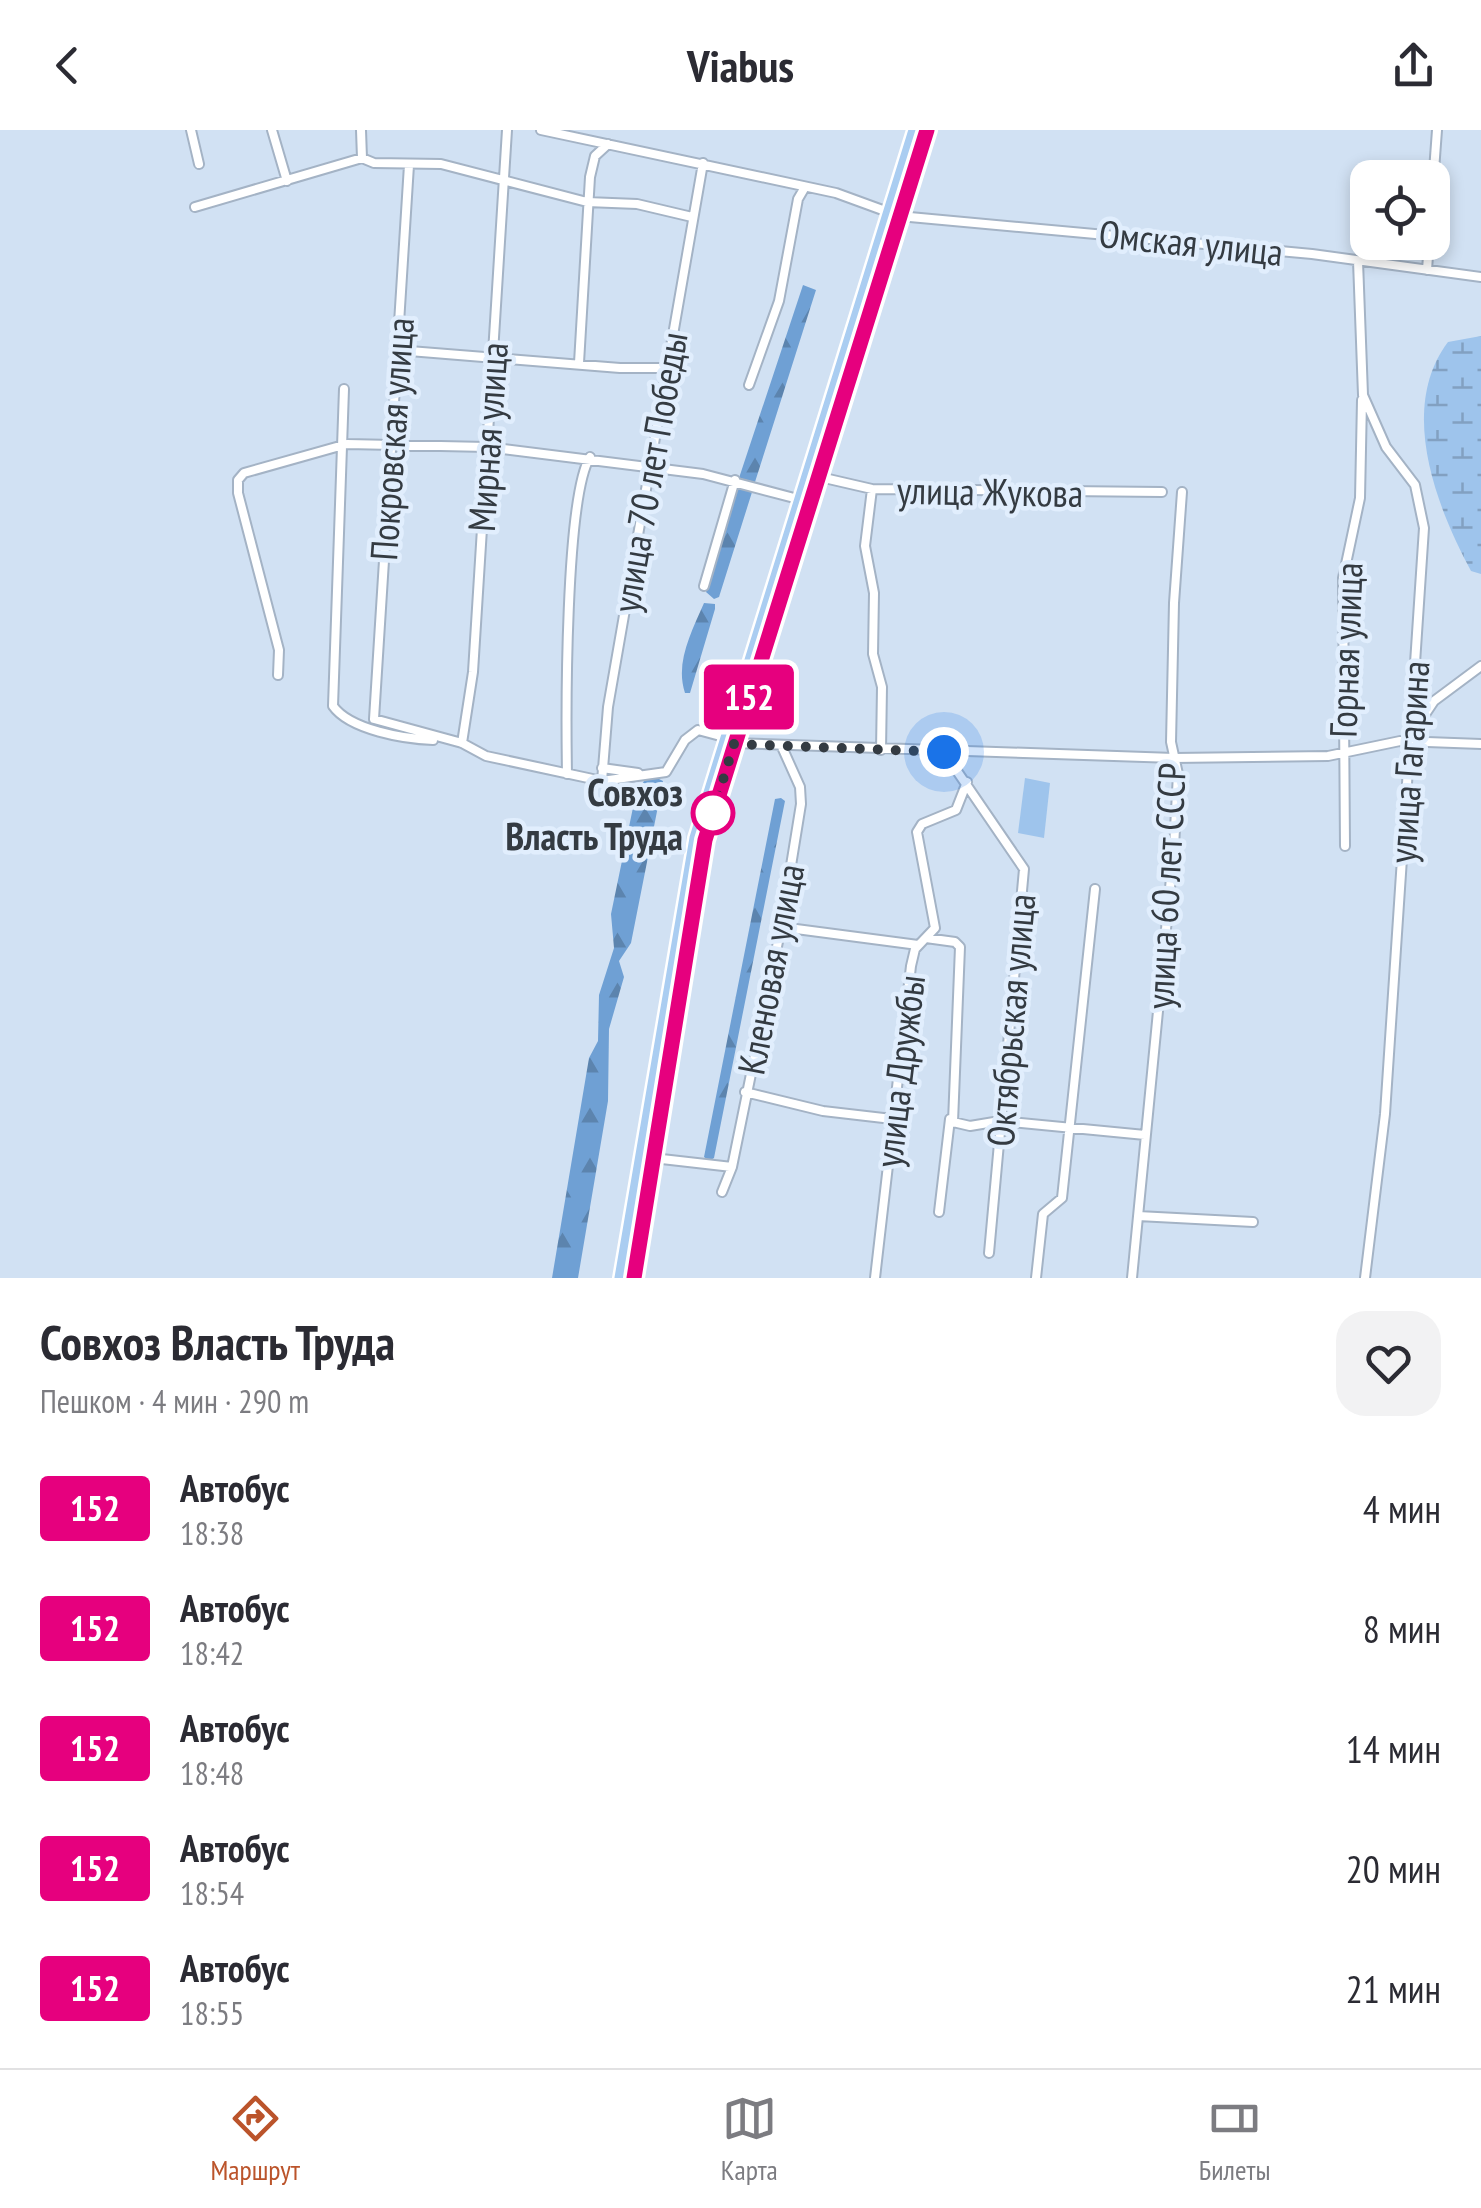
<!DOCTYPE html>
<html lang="ru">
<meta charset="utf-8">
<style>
body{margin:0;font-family:"PT Sans Narrow",sans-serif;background:#f2f2f3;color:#2b2b33;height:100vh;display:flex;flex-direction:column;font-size:38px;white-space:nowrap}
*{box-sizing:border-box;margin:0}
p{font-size:32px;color:#7c7c81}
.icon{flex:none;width:55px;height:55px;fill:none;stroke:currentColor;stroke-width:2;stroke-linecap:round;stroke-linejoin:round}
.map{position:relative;height:1148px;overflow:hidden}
.panel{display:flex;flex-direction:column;background:#fff;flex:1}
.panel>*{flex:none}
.badge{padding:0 20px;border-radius:8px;font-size:35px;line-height:65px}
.buttons{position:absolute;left:1350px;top:30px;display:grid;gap:20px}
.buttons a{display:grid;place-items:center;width:100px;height:100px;border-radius:20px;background:#fff;box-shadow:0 5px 15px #0003;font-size:50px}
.you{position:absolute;width:50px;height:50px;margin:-25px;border:8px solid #fff;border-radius:50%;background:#1a73e8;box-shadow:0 0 0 15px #1a73e833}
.map>.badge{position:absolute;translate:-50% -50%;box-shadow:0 0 0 5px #fff}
.round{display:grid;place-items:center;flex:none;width:105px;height:105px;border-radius:30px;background:#f2f2f3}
.summary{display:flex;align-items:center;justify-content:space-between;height:170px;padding:0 40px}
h1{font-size:48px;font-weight:700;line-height:75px}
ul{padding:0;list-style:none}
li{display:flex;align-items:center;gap:30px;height:120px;padding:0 40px}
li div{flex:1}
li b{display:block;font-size:38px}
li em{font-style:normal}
li .badge{min-width:110px;font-weight:700;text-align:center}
header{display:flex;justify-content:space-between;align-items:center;height:130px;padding:0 40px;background:#fff;font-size:45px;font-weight:700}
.tabs{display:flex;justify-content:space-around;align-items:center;height:140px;border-top:2px solid #e1e1e2;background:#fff;font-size:28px;color:#7c7c81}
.tabs a{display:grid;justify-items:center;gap:5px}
.tabs .selected{color:#bb542b}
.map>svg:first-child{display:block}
.green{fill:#9ec4ec}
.forest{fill:url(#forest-firs)}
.wetland{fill:url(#wetland-marsh)}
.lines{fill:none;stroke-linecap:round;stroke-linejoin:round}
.minor-casing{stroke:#a4b3c5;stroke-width:12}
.primary-casing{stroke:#fff;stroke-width:16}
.minor{stroke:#fff;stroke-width:8}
.primary{stroke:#aacdf1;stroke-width:11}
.line-casing{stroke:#fff;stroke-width:22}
.line{stroke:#e6007e;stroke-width:15}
.walk{stroke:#343b42;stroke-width:10;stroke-dasharray:0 18}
.stop-dot{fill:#fff;stroke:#e6007e;stroke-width:5}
.labels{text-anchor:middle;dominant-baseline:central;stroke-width:9;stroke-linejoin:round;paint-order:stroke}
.street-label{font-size:38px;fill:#343b42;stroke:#e1eefd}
.stop-label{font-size:38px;font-weight:bold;fill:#343b42;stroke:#e1eefd;text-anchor:end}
</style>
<header><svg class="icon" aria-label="back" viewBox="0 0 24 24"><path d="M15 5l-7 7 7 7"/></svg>Viabus<svg class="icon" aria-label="share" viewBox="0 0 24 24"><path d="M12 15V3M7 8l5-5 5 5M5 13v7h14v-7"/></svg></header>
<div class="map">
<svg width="1481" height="1148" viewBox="0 0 1481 1148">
<defs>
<pattern id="forest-firs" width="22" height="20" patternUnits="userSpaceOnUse" patternTransform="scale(2.5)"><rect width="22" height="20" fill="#6fa0d4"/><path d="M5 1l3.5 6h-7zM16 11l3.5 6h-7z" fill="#5c84ae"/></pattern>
<pattern id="wetland-marsh" width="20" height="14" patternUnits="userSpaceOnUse" patternTransform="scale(2.5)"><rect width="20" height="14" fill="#9ec4ec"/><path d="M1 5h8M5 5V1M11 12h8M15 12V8" fill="none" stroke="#82a0c1"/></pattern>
</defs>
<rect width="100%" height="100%" fill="#d1e1f3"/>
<!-- green -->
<path class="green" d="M1025,648l25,5 -6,55 -26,-5z"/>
<!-- forest -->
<path class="forest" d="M803,155l13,5 -61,192 -16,-4z
M737,355l16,4 -34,108 -5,2 -8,-7z
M704,473l11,1v5l-25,84h-5c-10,-30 6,-60 19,-90z
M653,646l10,5 -32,162 -12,18 5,16 -15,52 -1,72 -30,177h-26l37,-220 9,-17 1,-46 15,-47 -3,-34 25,-121 8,-12z
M781,668l4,3 -71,357 -5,3 -5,-4 71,-358z"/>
<!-- wetland -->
<path class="wetland" d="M1481,206v238l-10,-3c-35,-65 -73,-163 -23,-229z"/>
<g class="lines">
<!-- minor casing -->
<g class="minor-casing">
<path id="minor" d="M191,0l8,34
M272,0l15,51
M361,0l1,28
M541,0l295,63 63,23 413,38 169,23
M409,35l-35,554 88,24 24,13 116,25 64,-9 19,-32 13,-10 26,7
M1432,68l5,-68
M195,77l167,-49 12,5 67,1 146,38 50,2 55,13
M1358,131l5,134 23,52 29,38 9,43 -39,586 -20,164
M1427,140l2,-28
M397,220l223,18h47
M579,233l11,-186 5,-21 13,-12
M749,255l30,-84 19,-102 7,-12
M344,259l-11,317c17,24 72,33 100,34
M820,347l52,12 290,3
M872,359l-7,57 9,47 -1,61 9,33 -1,63
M704,456l31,-106
M278,545l1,-25 -41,-157v-13l6,-7 103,-29 140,3 216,27 95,25
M1410,607l24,-36 47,-35
M462,613l11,-71 34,-542
M733,613l441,15 154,-2 72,-15 81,3
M944,622l80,117 -35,384
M602,638l36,5
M567,644c-1,-57 -2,-276 23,-317
M602,651l6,-74 95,-544
M1345,716l-2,-268 17,-80 2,-98
M781,797l137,18
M926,808l29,4 5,5 -7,175 17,4 30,-5 145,14
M745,962l78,19 69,8
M653,1028l79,9
M722,1062l10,-25 49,-240 20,-123 -1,-17 -18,-40
M939,1082l11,-93
M1138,1086l115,6
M875,1148l36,-312 4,-17 20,-21 -18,-96 5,-8 34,-14 11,-28
M1036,1148l7,-64 19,-16 33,-309
M1132,1148l42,-431 4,-73 -7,-32 3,-139 8,-111"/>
</g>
<!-- primary casing -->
<g class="primary-casing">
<path id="primary" d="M620,1148l75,-440 219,-708
M634,1148l71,-438 222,-710"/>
</g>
<!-- minor -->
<use href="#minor" class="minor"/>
<!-- primary -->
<use href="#primary" class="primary"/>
</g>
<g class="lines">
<!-- line casing -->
<g class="line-casing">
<path id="line" d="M634,1148l71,-438 222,-710"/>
</g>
<!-- line -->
<use href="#line" class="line"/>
<!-- walk -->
<path class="walk" d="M713,683l21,-69 210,8"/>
</g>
<!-- markers -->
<circle class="stop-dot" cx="713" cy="683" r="20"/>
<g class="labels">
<!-- street labels -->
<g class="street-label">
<text transform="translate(1191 112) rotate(6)">Омская улица</text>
<text transform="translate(487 307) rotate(-86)">Мирная улица</text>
<text transform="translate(391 309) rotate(-86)">Покровская улица</text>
<text transform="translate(649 342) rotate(-80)">улица 70 лет Победы</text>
<text transform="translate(990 361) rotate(1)">улица Жукова</text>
<text transform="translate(1345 520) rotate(-88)">Горная улица</text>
<text transform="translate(1408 632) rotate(-86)">улица Гагарина</text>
<text transform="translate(1165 756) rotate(-87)">улица 60 лет СССР</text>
<text transform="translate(770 839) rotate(-79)">Кленовая улица</text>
<text transform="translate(1010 890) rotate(-85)">Октябрьская улица</text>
<text transform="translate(899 941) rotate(-83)">улица Дружбы</text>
</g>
<!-- stop labels -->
<g class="stop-label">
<text x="683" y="661">Совхоз<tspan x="683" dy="44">Власть Труда</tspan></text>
</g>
</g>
</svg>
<div class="buttons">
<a><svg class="icon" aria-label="locate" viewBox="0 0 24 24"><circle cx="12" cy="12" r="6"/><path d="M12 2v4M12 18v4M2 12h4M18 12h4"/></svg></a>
</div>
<div class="you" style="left:944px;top:622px"></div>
<b class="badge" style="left:749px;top:567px;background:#e6007e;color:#fff">152</b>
</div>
<section class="panel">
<div class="summary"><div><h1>Совхоз Власть Труда</h1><p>Пешком · 4 мин · 290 m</p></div><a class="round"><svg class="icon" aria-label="heart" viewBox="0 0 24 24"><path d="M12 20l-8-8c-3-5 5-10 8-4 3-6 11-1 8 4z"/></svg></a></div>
<ul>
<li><span class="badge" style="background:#e6007e;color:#fff">152</span><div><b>Автобус</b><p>18:38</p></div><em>4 мин</em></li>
<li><span class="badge" style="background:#e6007e;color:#fff">152</span><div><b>Автобус</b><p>18:42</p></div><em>8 мин</em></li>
<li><span class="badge" style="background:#e6007e;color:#fff">152</span><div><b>Автобус</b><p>18:48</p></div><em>14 мин</em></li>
<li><span class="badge" style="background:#e6007e;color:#fff">152</span><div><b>Автобус</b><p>18:54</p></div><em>20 мин</em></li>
<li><span class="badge" style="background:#e6007e;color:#fff">152</span><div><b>Автобус</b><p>18:55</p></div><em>21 мин</em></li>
</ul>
</section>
<nav class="tabs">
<a class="selected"><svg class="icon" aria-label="directions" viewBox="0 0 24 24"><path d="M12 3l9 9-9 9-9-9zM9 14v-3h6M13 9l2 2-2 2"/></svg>Маршрут</a>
<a><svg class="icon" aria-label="map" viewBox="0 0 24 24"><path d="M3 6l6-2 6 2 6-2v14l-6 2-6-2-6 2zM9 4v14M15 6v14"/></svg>Карта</a>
<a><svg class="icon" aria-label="tickets" viewBox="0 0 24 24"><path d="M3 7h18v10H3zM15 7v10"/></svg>Билеты</a>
</nav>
